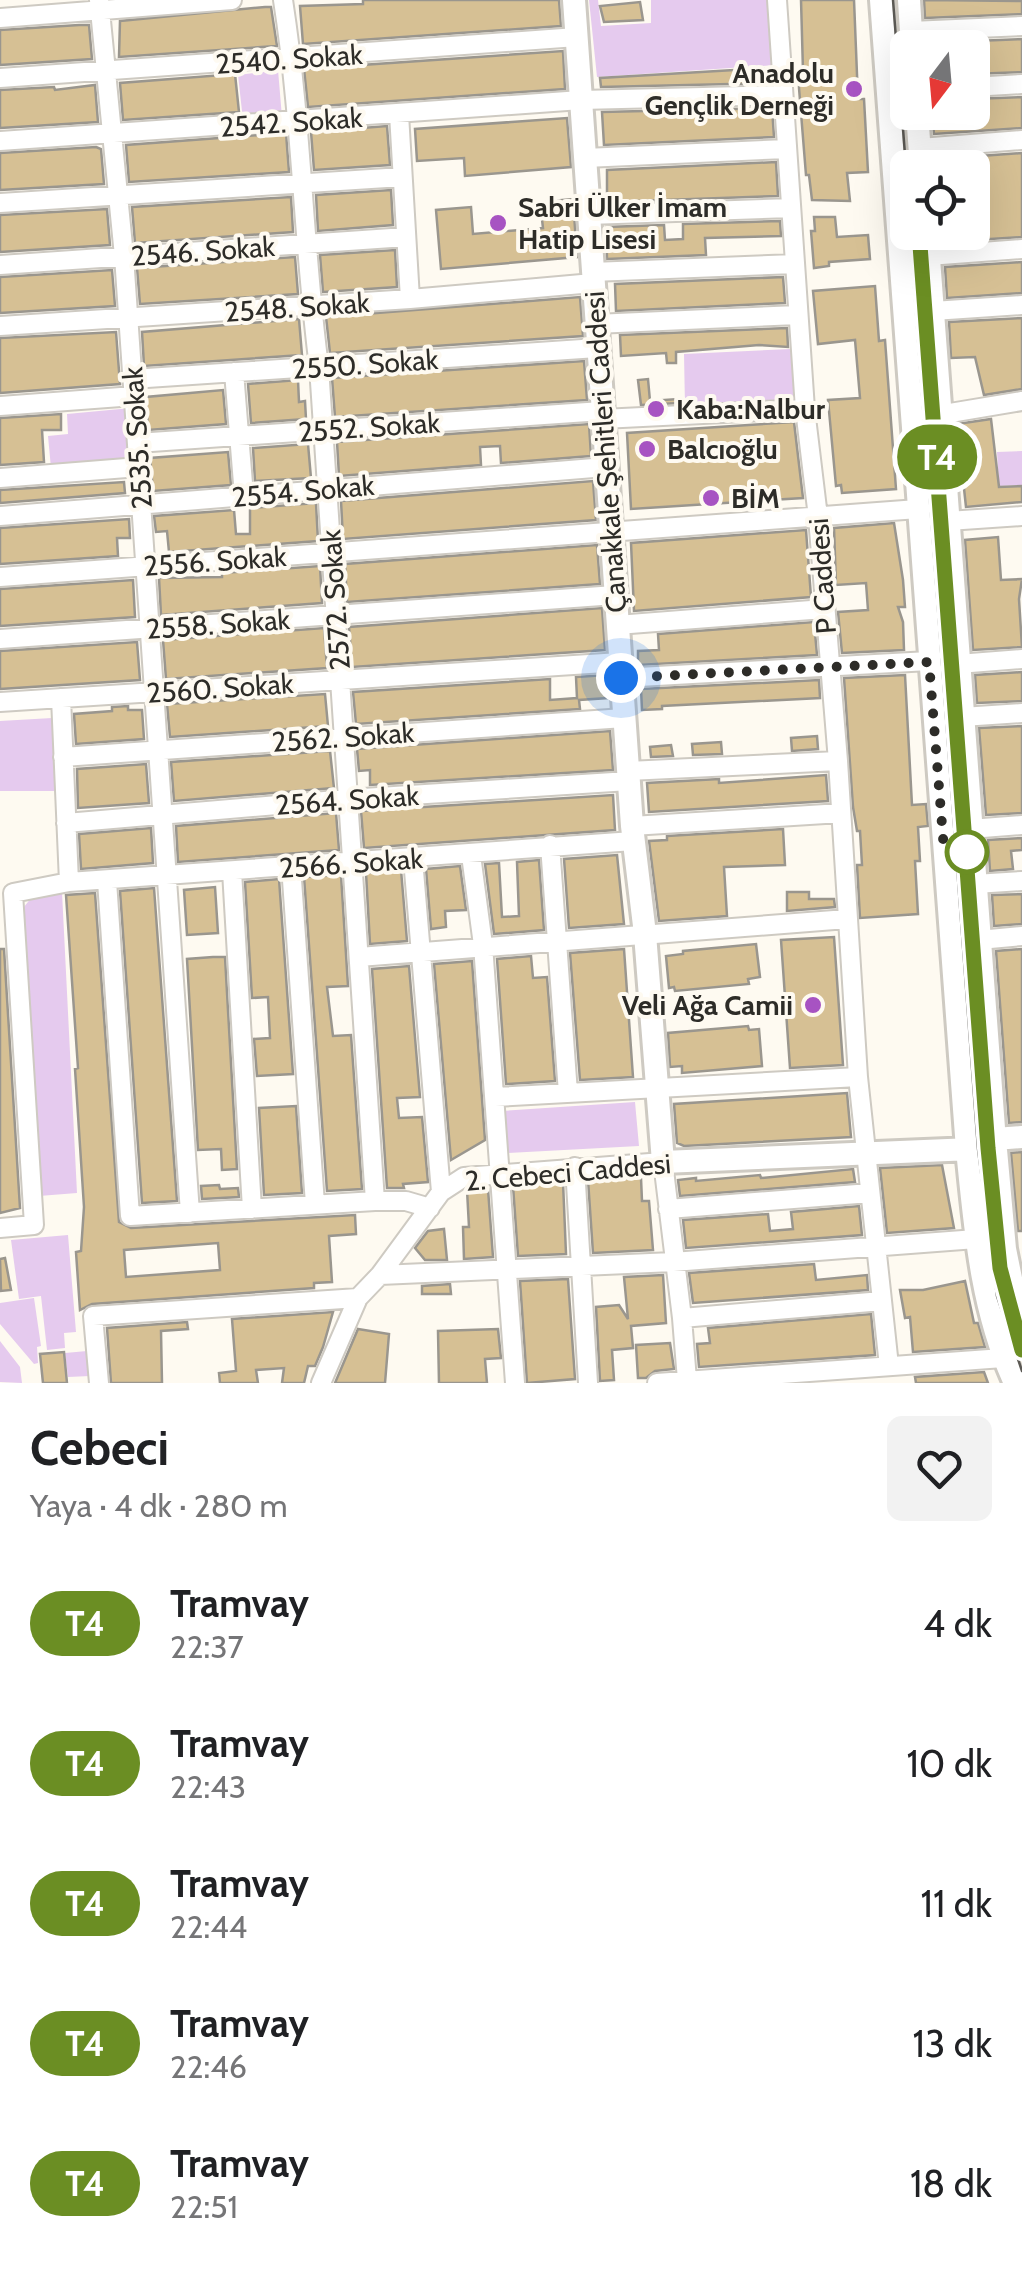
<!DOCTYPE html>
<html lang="tr">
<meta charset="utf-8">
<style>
body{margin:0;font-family:Cabin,sans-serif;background:#f2f2f2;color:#202124;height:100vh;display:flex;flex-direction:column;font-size:38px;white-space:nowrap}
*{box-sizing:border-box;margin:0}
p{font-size:32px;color:#757577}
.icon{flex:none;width:55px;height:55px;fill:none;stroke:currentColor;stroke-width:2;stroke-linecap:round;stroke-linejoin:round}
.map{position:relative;height:1383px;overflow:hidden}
.panel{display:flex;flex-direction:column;background:#fff;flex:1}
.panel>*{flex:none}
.badge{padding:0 20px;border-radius:32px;font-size:35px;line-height:65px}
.needle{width:65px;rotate:196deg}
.fabs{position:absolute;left:890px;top:30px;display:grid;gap:20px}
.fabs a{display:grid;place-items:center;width:100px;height:100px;border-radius:15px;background:#fff;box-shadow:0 10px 40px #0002;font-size:50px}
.you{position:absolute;width:50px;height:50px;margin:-25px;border:8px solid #fff;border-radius:50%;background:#1a73e8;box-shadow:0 0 0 15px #1a73e833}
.map>.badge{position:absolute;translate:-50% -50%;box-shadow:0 0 0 5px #fff}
.round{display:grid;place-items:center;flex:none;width:105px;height:105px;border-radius:15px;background:#f2f2f2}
.summary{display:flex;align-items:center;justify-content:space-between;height:170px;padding:0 30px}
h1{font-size:48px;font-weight:700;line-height:75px}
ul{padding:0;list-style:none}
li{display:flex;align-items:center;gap:30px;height:140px;padding:0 30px}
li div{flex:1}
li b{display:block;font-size:38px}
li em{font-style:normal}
li .badge{min-width:110px;font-weight:700;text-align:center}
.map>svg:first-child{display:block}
.green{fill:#e5caee}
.building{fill:#d6c094;stroke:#9a968e;stroke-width:2.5;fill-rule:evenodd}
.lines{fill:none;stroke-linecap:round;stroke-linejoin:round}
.minor-casing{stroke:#cecac2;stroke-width:22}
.major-casing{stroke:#cecac2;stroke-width:28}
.minor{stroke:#fff;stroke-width:18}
.major{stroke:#fff;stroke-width:22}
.tram{stroke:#5b5954;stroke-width:2.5}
.line-casing{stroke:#fff;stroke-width:22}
.line{stroke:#6b8e23;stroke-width:15}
.walk{stroke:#2d2c28;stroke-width:10;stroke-dasharray:0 18}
.poi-dot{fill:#a753c2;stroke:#fefaf1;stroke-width:4}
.stop-dot{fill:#fff;stroke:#6b8e23;stroke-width:5}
.labels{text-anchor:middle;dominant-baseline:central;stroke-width:8;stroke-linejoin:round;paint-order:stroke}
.street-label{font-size:28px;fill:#2d2c28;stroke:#fefaf1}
.poi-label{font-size:28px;font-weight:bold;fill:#2d2c28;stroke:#fefaf1;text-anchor:start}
</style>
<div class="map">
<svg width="1022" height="1383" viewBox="0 0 1022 1383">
<rect width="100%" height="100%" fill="#fefaf1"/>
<!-- green -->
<path class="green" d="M589,0h9l3,26 50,-3v-23h122l3,65 -179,12z
M278,70l4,47 -39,3 -5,-45z
M791,349l4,53 -110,5 -1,-53z
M131,408l5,53 -85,7 -3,-32 20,-2 -1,-20z
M1022,451v34l-23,1 -2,-34z
M52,718l3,73h-55v-70z
M62,892l15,301 -38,3 -20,-283 13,-16z
M635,1102l4,44 -131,7 -6,-42z
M68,1235l8,97 -12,1 1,15 -18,2 -6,-54 -22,3 -8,-59z
M34,1298l7,48 -4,1 1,16 -4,1 -34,-40v-21z
M0,1341l20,26 2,16 -22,-1z
M87,1351l3,25 -22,1 -3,-24z"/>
<!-- building -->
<path class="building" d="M363,0h196l2,26 -258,18 -3,-38 63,-2z
M801,0h53l4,99h6l4,73 -21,1 3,28 -38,-1 -3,-25h-3l-7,-87v-17h4z
M924,0l98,1v13l-97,4z
M640,2l3,18 -39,2 -4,-16z
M265,7h6l6,39 -158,11 1,-36z
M79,25h10l3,34 -92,6v-35z
M1022,39v33l-50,2v-26h-45v-5z
M563,51l2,38 -257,18 -4,-38z
M769,68l1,15 -169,4 -1,-9z
M235,74l4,38 -116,8 -3,-37z
M95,85l3,37 -98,6v-38l54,-3 1,3z
M1022,97v31l-88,6 -2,-22h40v-13z
M772,108l2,29 -170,8 -2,-33z
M567,118l4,49 -106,9 -1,-18 -47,3 -2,-32z
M387,126l3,39 -76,5 -3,-38z
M286,133l3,39 -160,10 -3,-37z
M96,147l5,2 3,35 -104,6v-37z
M1022,153v84l-79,5 -1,-10h30v-18l16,-1 -4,-43 -3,1 -1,-15z
M776,162l2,34 -171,6v-32z
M391,190l2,35 -75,6 -2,-36z
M291,197l2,35 -158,11 -3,-36z
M573,199l4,58 -136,12 -5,-59 35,-3 2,27 70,-6 -3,-26z
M107,209l3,36 -110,7v-37z
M814,217h21l2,20 31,-2 2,24 -41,3v4l-15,2 -3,-37h4z
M780,221l1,15 -76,2 1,17 -99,4 -1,-32 58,-2 1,15 18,-1v-15z
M395,250l2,37 -74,5 -3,-37z
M295,257l3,37 -158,10 -3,-36z
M1022,262v31l-75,5 -2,-31z
M112,270l3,36 -115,7v-36z
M783,277l2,26 -169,8 -1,-27z
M875,286l4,55 6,-1 11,149 -54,4 -1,-8 -5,1 -8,-86 32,-2 -5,-58 -37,4 -5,-53z
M580,297l3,39 -253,17 -4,-36z
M1022,318v71l-38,6 -9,-38 -24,1 -2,-36z
M299,319l3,36 -158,11 -2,-34z
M787,328l1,19 -29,-2 -83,7v11h-9l-1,-10 -45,3 -1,-21z
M116,332l4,52 -120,9v-55z
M584,361l3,39 -252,17 -3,-39z
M648,379l2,22 28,-2 1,4 -38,2 -3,-25z
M298,380l1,22 6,-1 1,18 -55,4 -3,-39z
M223,390l3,34 -78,6 -2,-33z
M61,414v16h-19l2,32 -44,3v-47z
M991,419l8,68 23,-1v16l-56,5 -9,-83z
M794,422l9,76 -172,11 -4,-76z
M589,424l2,32 -90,7 -1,-17 -20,1 1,18 -142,11 -2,-34z
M308,444l3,34 -56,3 -2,-33z
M228,452l3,33 -78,6 -3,-33z
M593,481l3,39 -253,19 -2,-38z
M124,482l1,11 -125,10v-13z
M316,503l2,38 -149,11 -2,-21 -11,1 -2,-16 80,-6 2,24h14v-26z
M129,519l1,19h-13l1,18 -118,8v-36z
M894,523l9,57 2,27h-7l5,15 1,28 -62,3 -4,-41 30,-2 -2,-27 -30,2 -2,-57z
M806,530l5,67 -177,14 -3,-68z
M998,537l3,43 21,-1 -3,20 3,48 -49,3 -8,-110z
M597,545l3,39 -253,18 -2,-38z
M320,566l2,37 -161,12 -2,-37 63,-1v-4z
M133,580l2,37 -135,9v-37z
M602,608l3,42 -253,17 -3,-40z
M814,622l3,33 -179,10v-14l21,-1 -1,-16z
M324,628l3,40 -161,11 -3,-39z
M137,642l3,38 -140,9v-38z
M1022,672v29l-45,2 -2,-28z
M606,675l2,23 -29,2 1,9 -224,15 -3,-32 197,-13v21l27,-2 -1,-21z
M905,675l7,130 14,-1 2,22 -10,1 2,34h-5l3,53 -58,4 -3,-53h5l-2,-34h-3l-4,-24 -9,-129z
M819,680l1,18 -158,8v3l-20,1 -1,-21z
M325,694l3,32 -158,11 -3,-33z
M128,706v4h14l2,29 -68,5 -2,-30 38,-3v-4z
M1022,726v87l-36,2 -7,-87z
M610,731l3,39 -243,15v-15l-11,1 -2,-22z
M817,736l1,13 -26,2 -1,-13z
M721,742l1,12 -29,1 -1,-11z
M671,745l2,11 -22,1 -1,-10z
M330,751l4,37 -160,13 -3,-39z
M146,764l3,39 -71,5 -1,-39z
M826,775l2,26 -179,11 -2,-29 72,-4v4z
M613,795l2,35 -251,18 -3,-37z
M336,813l3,37 -161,12 -2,-36z
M151,828l2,35 -72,6 -2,-35z
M783,829l2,36 -61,2 3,49 -68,5 -10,-80 18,-1v-4z
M1022,838v12l-11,1 2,18 -23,2 -2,-31z
M617,855l7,69 -55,4 -5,-69z
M539,860l5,70 -50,4 -9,-70 14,-1 3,54 17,-1 -2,-54z
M460,866l6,44 -21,1 1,16 -15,2 -5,-60z
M401,870l6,71 -37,3 -4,-71z
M341,875l7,111 -21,1 6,49 18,-1 11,154 -35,2 -23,-314z
M279,879l14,195 -36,2 -3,-37 16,-1 -2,-41 -16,1 -7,-116z
M215,887l3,46 -31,2 -3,-45z
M154,888l23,313 -35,2 -22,-312z
M787,892h22v7h25l1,8 -48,4z
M95,893l24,329 12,6 224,-13 1,19 -27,2 3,46 -18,1v5l-222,16 -12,6 -4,-58 5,-1 3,-44 -9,-138 3,-1 -12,-173zM218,1243l2,27 -94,7 -2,-27z
M1022,894v30l-28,2 -2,-31z
M834,937l9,128 -53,3 -9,-128z
M756,944l4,33 -12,2 1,5 -74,7 -1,-4 -5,1 -3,-32 17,-2v-3z
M0,949h4l16,259 -20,5z
M624,949l9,128 -53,3 -10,-127z
M1022,949v173l-13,1 -13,-172z
M531,956l2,22 14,-1 8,104 -49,3 -9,-125z
M213,957h12l12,212 -15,1 -1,-21 -23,1 -11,-191z
M472,961l13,179 -34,20 -17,-196z
M409,966l11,131 -23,1 2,20 23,-1 6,65 -25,2 1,4h-17l-15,-219z
M748,1026l1,4 10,-1 3,37 -80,7v-7l-12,1 -2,-34z
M847,1093l4,44 -167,9 -7,-3 -3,-39z
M296,1106l6,87 -38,2 -5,-87z
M1022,1152v79h-4l-7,-78z
M942,1165l12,63 -67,5 -7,-65z
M853,1169l2,13 -175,14 -2,-16 18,-2v3l64,-6 1,3z
M641,1178l1,23h7l4,49 -60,3 -5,-73z
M563,1182l3,72 -48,2 -5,-70z
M219,1185l1,4 18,-1 1,9 -37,2 -1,-13z
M488,1189l5,68 -29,2 -1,-32h6l-2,-37z
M859,1206l3,29 -176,13 -3,-28 85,-6 2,17 23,-2 -2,-17z
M444,1229l3,31h-22l-10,-12 13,-17z
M5,1258l6,32 -10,1 -1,-32z
M814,1264l2,16 51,-5 1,15 -175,13 -4,-30z
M663,1275l3,48 -35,3 2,22 -21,2 2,30 -14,1 -4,-74 23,-2 9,14 -4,-42z
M568,1279l7,100 -48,4 -7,-102z
M965,1281l9,42h4l7,24 -72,5 -3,-35 -5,1 -5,-28h23z
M450,1284l1,10h-29v-8z
M333,1312l-10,35 -8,19h-7l-4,17h-22l2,-15 -28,2 2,13h-38l-1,-10 17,-2 -4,-52z
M871,1314l4,41 -176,12 -2,-23 13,-1 -2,-15z
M187,1322l1,7 -27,2 1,52h-51l-4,-55z
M358,1329l31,5 -4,49h-50z
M498,1329l3,29 -16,1 2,24h-48l-1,-52z
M670,1343l4,26 -19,2 -9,7h-8l-2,-33z
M64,1352l3,31h-24l-3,-29z
M984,1372l4,11h-72l-1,-6z"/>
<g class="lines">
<!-- minor casing -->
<g class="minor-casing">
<path id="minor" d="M99,0l25,256 66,957
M283,0c19,121 20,245 36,367l56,834
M777,0l28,409 13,108 20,244 20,316 31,289
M0,18l232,-18
M911,31l111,-5
M0,78l577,-41
M972,87l50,-3
M399,114l11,185
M0,141l581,-41 202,-5
M920,148l102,-8
M585,158l202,-9
M0,203l402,-26
M588,215l203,-7
M928,256l94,-7
M0,265l406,-28
M592,272l203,-8
M933,311l89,-6
M595,324l203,-9
M0,326l410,-27 183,-16
M234,372l10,124
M132,379l465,-31
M0,406l134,-10
M938,415l84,-14
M602,419l203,-10
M137,443l465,-32
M0,478l139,-11
M0,516l606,-49
M948,521l74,-5
M0,577l918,-68
M617,625l207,-16
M0,639l615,-44
M958,664l64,-5
M621,678l308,-17
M61,698l8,184
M0,702l620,-40
M962,717l60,-4
M63,757l561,-39
M628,771l210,-10
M66,823l282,-24 281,-18
M632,826l209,-13
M970,829l52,-4
M550,845l18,248
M471,855l12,90 32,438
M413,859l28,333
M291,866l24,338
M232,871l20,338
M107,881l23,335 245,-15h31l24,7
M975,884l47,-3
M979,940l43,-4
M359,957l488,-38
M495,1097l363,-20
M575,1167l13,216
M668,1209l202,-16
M0,1228l34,-3 -21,-332 56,-11 564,-41
M380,1275l293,-13 303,-23
M682,1318l200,-17
M99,1383l-6,-67 265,-18
M321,1383l37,-85 22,-23 61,-83 23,-15 199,-15 19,156 5,62
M657,1383l346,-25"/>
</g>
<!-- major casing -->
<g class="major-casing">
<path id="major" d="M574,0l58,826 13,108 18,228 333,-14
M881,0l86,1149c8,80 14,160 48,234
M909,0l3,48
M917,112l4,56
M927,232l67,896 11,121 17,84
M995,1139l27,-2"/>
</g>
<!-- minor -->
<use href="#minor" class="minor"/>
<!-- major -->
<use href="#major" class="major"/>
<!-- tram -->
<path class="tram" d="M893,0l15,193
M910,232l68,917 19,147 25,75"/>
</g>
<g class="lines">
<!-- line casing -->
<g class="line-casing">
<path id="line" d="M919,232l69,916 12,120 22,82"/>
</g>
<!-- line -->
<use href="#line" class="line"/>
<!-- walk -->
<path class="walk" d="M621,678l308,-16 15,188 23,2"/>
</g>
<!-- markers -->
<g class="poi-dot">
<circle cx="854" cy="89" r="10"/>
<circle cx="498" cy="223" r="10"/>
<circle cx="656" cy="409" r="10"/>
<circle cx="647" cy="449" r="10"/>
<circle cx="711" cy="498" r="10"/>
<circle cx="813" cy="1005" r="10"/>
</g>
<circle class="stop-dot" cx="967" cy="852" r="20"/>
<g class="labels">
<!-- street labels -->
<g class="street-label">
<text transform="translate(289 59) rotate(-4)">2540. Sokak</text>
<text transform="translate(291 122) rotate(-4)">2542. Sokak</text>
<text transform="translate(203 251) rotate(-4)">2546. Sokak</text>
<text transform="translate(297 307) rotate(-4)">2548. Sokak</text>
<text transform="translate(365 364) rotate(-4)">2550. Sokak</text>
<text transform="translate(369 427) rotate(-4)">2552. Sokak</text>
<text transform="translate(137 438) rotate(-94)">2535. Sokak</text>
<text transform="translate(605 452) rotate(-94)">Çanakkale Şehitleri Caddesi</text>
<text transform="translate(303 491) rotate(-5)">2554. Sokak</text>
<text transform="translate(215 561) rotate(-4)">2556. Sokak</text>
<text transform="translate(822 576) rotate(-94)">P Caddesi</text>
<text transform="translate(335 600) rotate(-94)">2572. Sokak</text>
<text transform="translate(218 624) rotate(-4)">2558. Sokak</text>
<text transform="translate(220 688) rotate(-4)">2560. Sokak</text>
<text transform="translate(343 737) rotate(-4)">2562. Sokak</text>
<text transform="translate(347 800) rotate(-4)">2564. Sokak</text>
<text transform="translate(351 863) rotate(-4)">2566. Sokak</text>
<text transform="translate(568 1172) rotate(-5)">2. Cebeci Caddesi</text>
</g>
<!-- poi labels -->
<g class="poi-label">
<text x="834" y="73" text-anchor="end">Anadolu<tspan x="834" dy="32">Gençlik Derneği</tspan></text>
<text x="518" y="207">Sabri Ülker İmam<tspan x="518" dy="32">Hatip Lisesi</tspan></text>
<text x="676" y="409">Kaba:Nalbur</text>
<text x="667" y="449">Balcıoğlu</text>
<text x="731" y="498">BİM</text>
<text x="793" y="1005" text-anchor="end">Veli Ağa Camii</text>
</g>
</g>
</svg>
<div class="fabs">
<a><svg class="needle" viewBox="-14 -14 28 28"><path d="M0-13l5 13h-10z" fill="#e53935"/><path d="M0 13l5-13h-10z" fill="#757577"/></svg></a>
<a><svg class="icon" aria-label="locate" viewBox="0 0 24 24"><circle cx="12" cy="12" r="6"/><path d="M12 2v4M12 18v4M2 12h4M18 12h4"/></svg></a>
</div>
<div class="you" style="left:621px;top:678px"></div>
<b class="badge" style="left:937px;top:457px;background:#6b8e23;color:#fff">T4</b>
</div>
<section class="panel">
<div class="summary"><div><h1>Cebeci</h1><p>Yaya · 4 dk · 280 m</p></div><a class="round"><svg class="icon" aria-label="heart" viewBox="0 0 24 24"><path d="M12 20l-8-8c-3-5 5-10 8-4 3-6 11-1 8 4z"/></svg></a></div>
<ul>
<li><span class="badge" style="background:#6b8e23;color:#fff">T4</span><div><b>Tramvay</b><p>22:37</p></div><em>4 dk</em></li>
<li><span class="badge" style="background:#6b8e23;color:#fff">T4</span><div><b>Tramvay</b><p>22:43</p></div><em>10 dk</em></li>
<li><span class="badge" style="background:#6b8e23;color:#fff">T4</span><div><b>Tramvay</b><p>22:44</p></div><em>11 dk</em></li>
<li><span class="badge" style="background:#6b8e23;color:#fff">T4</span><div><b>Tramvay</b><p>22:46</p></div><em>13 dk</em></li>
<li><span class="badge" style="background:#6b8e23;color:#fff">T4</span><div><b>Tramvay</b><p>22:51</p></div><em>18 dk</em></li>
</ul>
</section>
